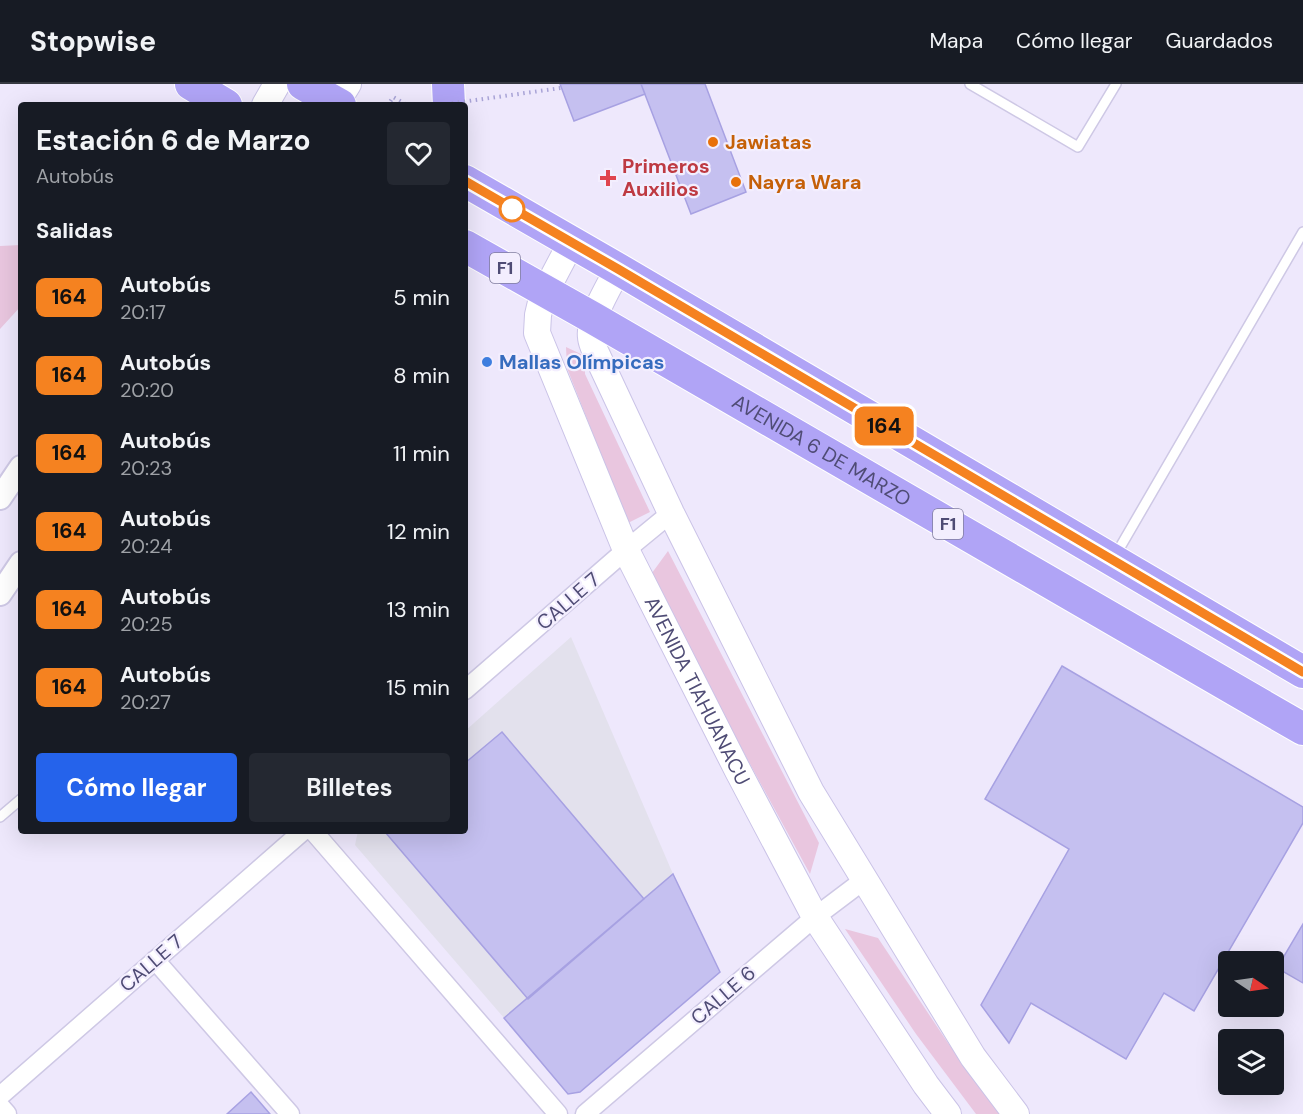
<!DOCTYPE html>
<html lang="es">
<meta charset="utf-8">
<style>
body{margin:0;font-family:"DM Sans",sans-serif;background:#242831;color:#f1f3f6;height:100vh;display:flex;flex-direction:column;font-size:22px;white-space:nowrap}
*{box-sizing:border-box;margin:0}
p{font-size:20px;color:#9ea1a6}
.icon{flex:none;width:33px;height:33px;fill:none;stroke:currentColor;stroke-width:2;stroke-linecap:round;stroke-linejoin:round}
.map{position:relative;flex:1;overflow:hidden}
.panel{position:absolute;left:18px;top:18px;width:450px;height:732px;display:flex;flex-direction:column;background:#171b24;border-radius:6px;box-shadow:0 6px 24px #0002}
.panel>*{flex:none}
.badge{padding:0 12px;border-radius:9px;font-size:21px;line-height:39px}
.needle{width:39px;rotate:103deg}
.tools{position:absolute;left:1218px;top:867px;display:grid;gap:12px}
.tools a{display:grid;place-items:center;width:66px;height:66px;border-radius:6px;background:#171b24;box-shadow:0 6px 24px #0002;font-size:30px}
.map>.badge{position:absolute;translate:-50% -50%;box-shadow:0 0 0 3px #fff}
h2{padding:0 18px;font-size:22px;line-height:54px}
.round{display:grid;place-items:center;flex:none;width:63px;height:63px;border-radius:6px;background:#242831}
.headline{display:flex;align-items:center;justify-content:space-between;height:102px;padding:0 18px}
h1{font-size:28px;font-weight:700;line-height:45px}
.cta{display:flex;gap:12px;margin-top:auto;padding:12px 18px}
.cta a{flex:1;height:69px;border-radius:6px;background:#2563eb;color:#fff;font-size:24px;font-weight:700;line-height:69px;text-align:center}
.cta a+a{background:#242831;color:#f1f3f6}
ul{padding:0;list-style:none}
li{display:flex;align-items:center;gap:18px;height:78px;padding:0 18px}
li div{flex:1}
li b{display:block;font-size:22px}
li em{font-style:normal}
li .badge{min-width:66px;font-weight:700;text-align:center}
header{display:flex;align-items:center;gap:36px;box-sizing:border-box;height:84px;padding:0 30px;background:#171b24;border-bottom:2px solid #363941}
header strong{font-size:28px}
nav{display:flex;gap:33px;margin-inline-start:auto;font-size:21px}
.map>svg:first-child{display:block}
.industrial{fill:#e3e1ed}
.green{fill:#e9c6df}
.building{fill:#c5c0f0;stroke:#a7a1e2;stroke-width:1.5}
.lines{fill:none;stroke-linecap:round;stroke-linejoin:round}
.service-casing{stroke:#cec8e5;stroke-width:12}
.minor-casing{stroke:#cec8e5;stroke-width:21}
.tertiary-casing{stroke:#cec8e5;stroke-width:26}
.secondary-casing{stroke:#cac3e7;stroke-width:28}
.trunk-casing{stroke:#fff;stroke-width:34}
.path{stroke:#a8a3d6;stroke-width:4;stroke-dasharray:1.5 4.5;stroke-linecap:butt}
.service{stroke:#fff;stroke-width:9}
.minor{stroke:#fff;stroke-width:18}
.tertiary{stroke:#fff;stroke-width:22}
.secondary{stroke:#fff;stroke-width:26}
.trunk{stroke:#b0a4f6;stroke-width:32}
.path-bridge{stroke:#a8a3d6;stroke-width:4;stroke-dasharray:1.5 4.5;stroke-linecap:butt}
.line-casing{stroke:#fff;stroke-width:14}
.line{stroke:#f58220;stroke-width:9}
.food-dot{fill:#e8710a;stroke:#f3eefe;stroke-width:2}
.health-dot{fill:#e0444e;stroke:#f3eefe;stroke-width:2}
.stop-dot{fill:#fff;stroke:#f58220;stroke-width:3}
.shop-dot{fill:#3f7fe0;stroke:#f3eefe;stroke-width:2}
.labels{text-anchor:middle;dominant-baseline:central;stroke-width:4.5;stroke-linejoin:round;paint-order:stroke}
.shield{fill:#f3eefe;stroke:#807d9e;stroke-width:1.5}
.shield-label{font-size:18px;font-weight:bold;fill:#4f4c75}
.food-label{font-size:20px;font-weight:bold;fill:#c56008;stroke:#f3eefe;text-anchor:start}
.health-label{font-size:20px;font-weight:bold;fill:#be3a42;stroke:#f3eefe;text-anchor:start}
.shop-label{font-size:20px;font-weight:bold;fill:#366cbe;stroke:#f3eefe;text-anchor:start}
.street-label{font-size:20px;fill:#4f4c75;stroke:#f3eefe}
</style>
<header>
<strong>Stopwise</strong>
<nav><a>Mapa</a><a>Cómo llegar</a><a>Guardados</a></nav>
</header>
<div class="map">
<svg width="1303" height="1030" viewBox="0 0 1303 1030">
<rect width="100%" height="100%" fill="#eee8fc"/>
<!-- industrial -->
<path class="industrial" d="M571,553l102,237 47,98 -140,120 -12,2 -64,-76 -149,-173 3,-14h107v-100z"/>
<!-- green -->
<path class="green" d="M21,161v61l-21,23v-83z
M566,263l19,9v18l65,138 -22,11 -61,-155z
M668,467l151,292 -9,31 -78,-143 -80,-158z
M845,845l33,9 70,105 54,71h-26l-60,-80z"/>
<!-- building -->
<path class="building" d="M560,0h81l4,10 -71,27z
M641,0h64l41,108 -55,22z
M1062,582l241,141v16l-109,188 -30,-18 -38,66 -95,-56 -22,40 -28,-38 88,-156 -84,-50z
M502,648l142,167 -116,100 -143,-167 80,-1v-68z
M673,790l47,98 -140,120 -12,2 -64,-76z
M1303,840v59l-26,-15z
M251,1008l19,22h-43z"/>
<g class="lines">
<!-- service casing -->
<g class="service-casing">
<path id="service" d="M970,0l108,63 38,-63
M1115,472l188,-324
M0,733l21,-18"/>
</g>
<!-- minor casing -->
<g class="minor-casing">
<path id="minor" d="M465,606l161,-140 45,-37
M313,747l245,283
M155,876l135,154
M0,1012l303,-265
M0,1022l7,8
M585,1030l230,-197 49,-37"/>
</g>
<!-- tertiary casing -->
<g class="tertiary-casing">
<path id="tertiary" d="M0,414l21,-31
M0,510l21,-31"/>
</g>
<!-- secondary casing -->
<g class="secondary-casing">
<g id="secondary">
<path d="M265,21l12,-21"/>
<path d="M335,21l13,-21"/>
<path id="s1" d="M571,159l-29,55 -4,17 -1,18 89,217 112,221 77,146 111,168 22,29"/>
<path d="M618,185c-8,16 -30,51 -27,68 0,5 3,10 4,14l76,162 140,279 162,265 43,57"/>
</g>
</g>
<!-- trunk casing -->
<g class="trunk-casing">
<g id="trunk">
<path d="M191,0l35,21"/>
<path d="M303,0l37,21"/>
<path d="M448,0l1,21"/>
<path d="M465,97l153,88 685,403"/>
<path id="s2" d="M465,162l128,72 710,411"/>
</g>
</g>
<!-- path -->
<path class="path" d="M394,21l-4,-3 3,-5 14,8"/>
<!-- service -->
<use href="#service" class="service"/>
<!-- minor -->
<use href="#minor" class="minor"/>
<!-- tertiary -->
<use href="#tertiary" class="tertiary"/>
<!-- secondary -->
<use href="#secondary" class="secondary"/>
<!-- trunk -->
<use href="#trunk" class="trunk"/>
<!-- path-bridge -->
<path class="path-bridge" d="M440,21l121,-17"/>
</g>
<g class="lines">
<!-- line casing -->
<g class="line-casing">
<path id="line" d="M465,97l153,88 685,403"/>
</g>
<!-- line -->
<use href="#line" class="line"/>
</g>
<!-- markers -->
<g class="food-dot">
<circle cx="713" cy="58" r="6"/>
<circle cx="736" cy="98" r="6"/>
</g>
<path class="health-dot" d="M605 85h6v6h6v6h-6v6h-6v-6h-6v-6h6z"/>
<circle class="stop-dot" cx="512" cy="125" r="12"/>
<circle class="shop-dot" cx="487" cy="278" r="6"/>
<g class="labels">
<!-- shield labels -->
<g class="shield">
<rect x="490" y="169" width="30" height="30" rx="4.5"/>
<rect x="933" y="425" width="30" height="30" rx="4.5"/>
</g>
<g class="shield-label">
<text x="505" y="184">F1</text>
<text x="948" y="440">F1</text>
</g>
<!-- food labels -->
<g class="food-label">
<text x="725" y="58">Jawiatas</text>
<text x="748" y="98">Nayra Wara</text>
</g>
<!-- health labels -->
<g class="health-label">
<text x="622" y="82">Primeros<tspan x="622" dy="23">Auxilios</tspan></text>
</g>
<!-- shop labels -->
<g class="shop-label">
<text x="499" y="278">Mallas Olímpicas</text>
</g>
<!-- street labels -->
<g class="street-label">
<text stroke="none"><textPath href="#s2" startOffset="411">AVENIDA 6 DE MARZO</textPath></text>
<text transform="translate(568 517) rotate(-41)">CALLE 7</text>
<text stroke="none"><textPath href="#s1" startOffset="490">AVENIDA TIAHUANACU</textPath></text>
<text transform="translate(151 879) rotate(-41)">CALLE 7</text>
<text transform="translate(723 911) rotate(-41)">CALLE 6</text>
</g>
</g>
</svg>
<div class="tools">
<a><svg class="needle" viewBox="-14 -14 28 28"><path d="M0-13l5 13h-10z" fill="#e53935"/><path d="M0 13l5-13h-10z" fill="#9ea1a6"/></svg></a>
<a><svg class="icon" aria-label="layers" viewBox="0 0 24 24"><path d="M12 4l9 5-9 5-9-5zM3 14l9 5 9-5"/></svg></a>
</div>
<b class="badge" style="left:884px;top:342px;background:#f58220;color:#111">164</b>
<section class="panel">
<div class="headline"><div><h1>Estación 6 de Marzo</h1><p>Autobús</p></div><a class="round"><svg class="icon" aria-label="heart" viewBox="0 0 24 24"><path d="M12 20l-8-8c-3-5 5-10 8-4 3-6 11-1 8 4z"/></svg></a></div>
<h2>Salidas</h2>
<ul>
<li><span class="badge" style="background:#f58220;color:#111">164</span><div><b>Autobús</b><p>20:17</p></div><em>5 min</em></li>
<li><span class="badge" style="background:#f58220;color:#111">164</span><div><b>Autobús</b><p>20:20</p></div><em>8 min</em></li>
<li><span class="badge" style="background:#f58220;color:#111">164</span><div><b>Autobús</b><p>20:23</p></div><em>11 min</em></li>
<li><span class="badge" style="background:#f58220;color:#111">164</span><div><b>Autobús</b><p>20:24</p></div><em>12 min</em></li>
<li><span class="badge" style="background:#f58220;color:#111">164</span><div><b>Autobús</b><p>20:25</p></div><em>13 min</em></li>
<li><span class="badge" style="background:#f58220;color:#111">164</span><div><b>Autobús</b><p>20:27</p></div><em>15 min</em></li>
</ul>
<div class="cta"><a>Cómo llegar</a><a>Billetes</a></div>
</section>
</div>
